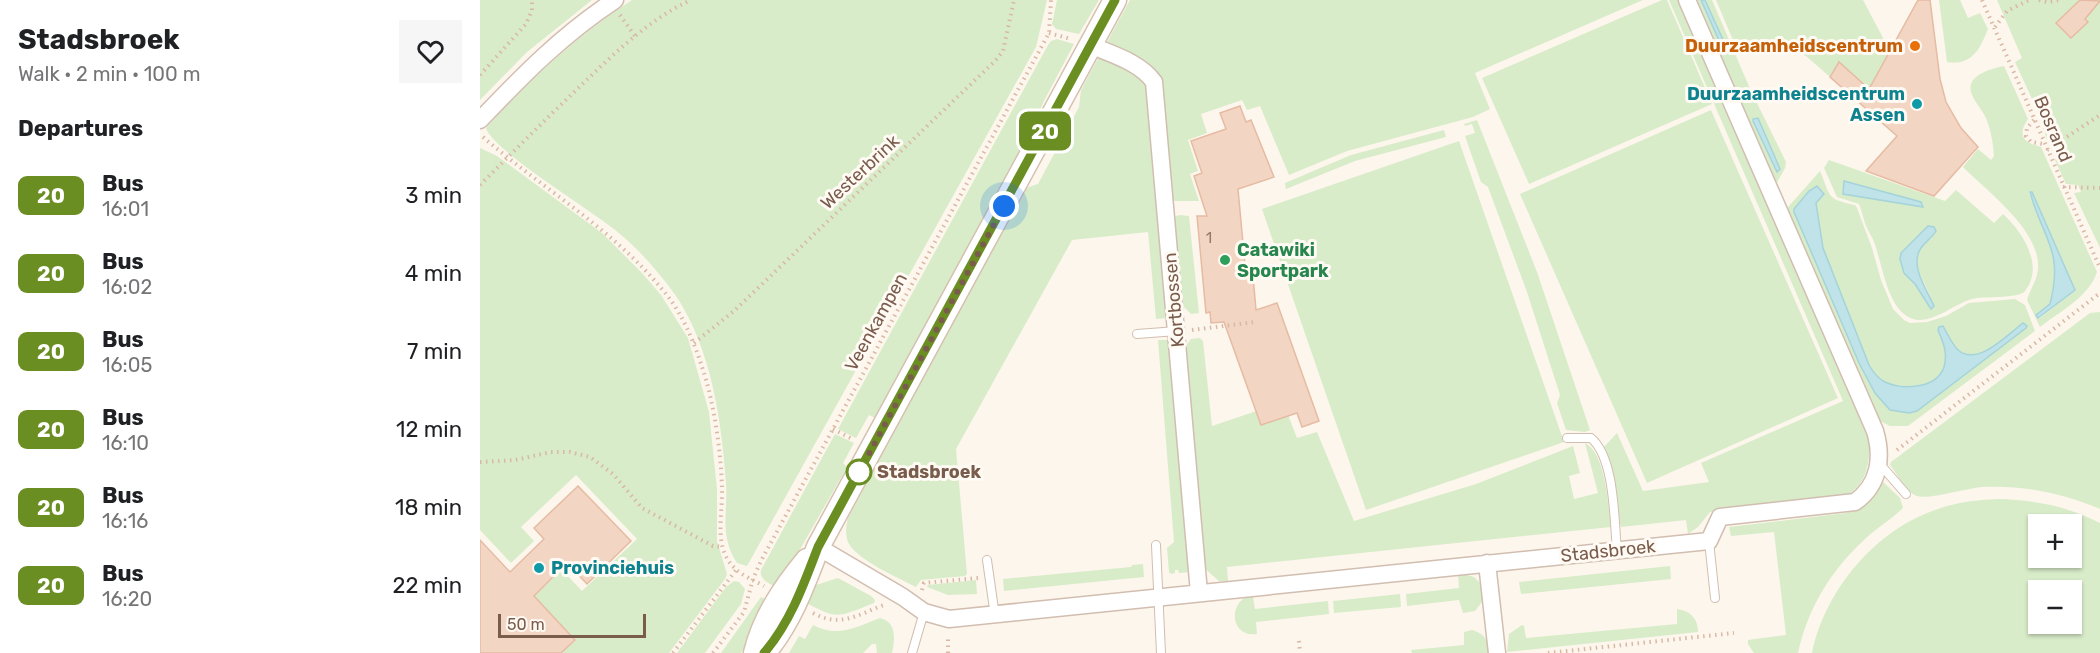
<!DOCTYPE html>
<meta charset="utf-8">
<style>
body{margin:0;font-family:Rubik,sans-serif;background:#f6f6f6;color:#202124;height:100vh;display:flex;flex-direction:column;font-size:22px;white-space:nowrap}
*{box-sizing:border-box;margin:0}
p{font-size:20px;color:#757577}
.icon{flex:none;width:33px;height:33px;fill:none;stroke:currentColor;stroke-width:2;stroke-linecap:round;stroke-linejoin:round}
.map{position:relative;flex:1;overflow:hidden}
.side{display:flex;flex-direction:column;background:#fff;width:480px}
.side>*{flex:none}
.badge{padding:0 12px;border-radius:9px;font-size:21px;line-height:39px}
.fabs{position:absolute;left:1548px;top:514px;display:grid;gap:12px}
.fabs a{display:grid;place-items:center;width:54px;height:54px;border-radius:0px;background:#fff;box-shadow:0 2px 4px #0004;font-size:30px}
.scale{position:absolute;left:18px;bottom:15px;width:148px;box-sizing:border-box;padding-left:6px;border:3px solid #7a5c4d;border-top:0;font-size:16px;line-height:21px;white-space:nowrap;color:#7a5c4d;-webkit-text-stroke:4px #fffaf3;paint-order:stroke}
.you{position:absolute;width:30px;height:30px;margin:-15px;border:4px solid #fff;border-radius:50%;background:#1a73e8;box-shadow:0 0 0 9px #1a73e833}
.map>.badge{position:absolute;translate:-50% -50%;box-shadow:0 0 0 3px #fff}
h2{padding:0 18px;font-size:22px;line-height:54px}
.round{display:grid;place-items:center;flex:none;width:63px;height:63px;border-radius:0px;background:#f6f6f6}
.head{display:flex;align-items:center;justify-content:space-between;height:102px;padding:0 18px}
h1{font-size:28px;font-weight:700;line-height:45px}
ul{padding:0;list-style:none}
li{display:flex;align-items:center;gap:18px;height:78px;padding:0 18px}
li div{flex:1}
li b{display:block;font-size:22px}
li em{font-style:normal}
li .badge{min-width:66px;font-weight:700;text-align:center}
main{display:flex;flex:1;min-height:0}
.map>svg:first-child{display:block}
.green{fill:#d8ecc9;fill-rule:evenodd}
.water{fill:#bfe3e8;stroke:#a5d3da;stroke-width:1.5}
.building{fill:#f3d5c3;stroke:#e6bba3;stroke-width:1.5}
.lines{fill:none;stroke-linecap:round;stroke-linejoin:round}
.lane-casing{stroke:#d1beb0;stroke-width:10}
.street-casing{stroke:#d1beb0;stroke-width:19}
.secondary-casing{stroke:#d6c0b0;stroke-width:25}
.path{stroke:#d9b8a5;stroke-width:4;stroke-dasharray:1.5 4.5;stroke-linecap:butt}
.lane{stroke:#fff;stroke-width:8}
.street{stroke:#fff;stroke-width:16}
.secondary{stroke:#fff;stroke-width:22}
.line-casing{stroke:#fff;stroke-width:14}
.line{stroke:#6b8e23;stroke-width:9}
.walk{stroke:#7a5c4d;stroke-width:6;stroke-dasharray:0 10.8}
.food-dot{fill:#e8710a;stroke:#fffaf3;stroke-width:2}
.culture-dot{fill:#0f9aa8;stroke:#fffaf3;stroke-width:2}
.leisure-dot{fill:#2e9e5b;stroke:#fffaf3;stroke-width:2}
.stop-dot{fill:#fff;stroke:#6b8e23;stroke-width:3}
.labels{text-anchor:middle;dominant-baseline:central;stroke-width:6;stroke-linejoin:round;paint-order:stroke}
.number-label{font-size:15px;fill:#987a6a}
.food-label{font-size:18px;font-weight:bold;fill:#c56008;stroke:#fffaf3;text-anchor:end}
.culture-label{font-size:18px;font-weight:bold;fill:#0d838f;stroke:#fffaf3;text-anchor:end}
.street-label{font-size:18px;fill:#7a5c4d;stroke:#fffaf3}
.leisure-label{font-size:18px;font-weight:bold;fill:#27864d;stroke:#fffaf3;text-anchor:start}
.stop-label{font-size:18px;font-weight:bold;fill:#7a5c4d;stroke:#fffaf3;text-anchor:start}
</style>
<main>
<section class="side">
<div class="head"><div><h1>Stadsbroek</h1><p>Walk · 2 min · 100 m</p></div><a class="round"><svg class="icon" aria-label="heart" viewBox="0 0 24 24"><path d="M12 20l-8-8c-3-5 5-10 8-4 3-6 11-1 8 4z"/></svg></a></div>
<h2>Departures</h2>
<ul>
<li><span class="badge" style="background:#6b8e23;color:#fff">20</span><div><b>Bus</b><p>16:01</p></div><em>3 min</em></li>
<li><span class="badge" style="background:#6b8e23;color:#fff">20</span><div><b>Bus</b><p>16:02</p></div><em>4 min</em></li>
<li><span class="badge" style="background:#6b8e23;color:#fff">20</span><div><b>Bus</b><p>16:05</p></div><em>7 min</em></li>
<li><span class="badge" style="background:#6b8e23;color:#fff">20</span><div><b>Bus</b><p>16:10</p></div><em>12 min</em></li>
<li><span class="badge" style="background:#6b8e23;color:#fff">20</span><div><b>Bus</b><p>16:16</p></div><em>18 min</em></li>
<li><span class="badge" style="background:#6b8e23;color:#fff">20</span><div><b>Bus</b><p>16:20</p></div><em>22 min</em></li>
</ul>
</section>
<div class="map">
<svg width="1620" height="653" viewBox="0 0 1620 653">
<rect width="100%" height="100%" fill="#fdf6ec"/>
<!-- green -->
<path class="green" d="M0,0h112l-65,52 -47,48z
M152,0h415l-11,47 -289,519 -10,-3c-18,-28 -9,-49 -11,-79 -4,-62 -15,-136 -50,-188 -17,-24 -39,-49 -62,-67 -22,-18 -123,-80 -128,-101 46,-50 88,-90 146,-128z
M577,0h42l-20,34 -23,-5 -4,-5z
M650,0h513l-168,73 15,36 -17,8 -126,34 -58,24 -29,-69 -13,4 -5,-10 -41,14 6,19 -19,7 10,31 -8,3 9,27h-27l-12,-125 -9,-9 -46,-21z
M1182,0h5l45,104 -183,80 -47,-106z
M1189,0h12l188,433c2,27 -1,57 -31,66l-128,13 -12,15 -10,7 -2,-14 -65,7c-7,-27 -2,-55 -18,-79l14,-15 26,58 66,-9 -8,-19 142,-62z
M1213,0h8l24,54 3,-1 -23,-53h7l39,91 35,71 -1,6 -11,20zM1276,118h2l22,51 -3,2 -24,-50z
M1236,0h147l27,51 -21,38 -30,-27 -9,15 -24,-21 -26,-10 -22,-3 -20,9z
M1459,0h21l8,18 12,-5 8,16c-8,20 -16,37 -41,33z
M1517,0h103v248l-26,-55 7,-1 -3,-7 -12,-1 -11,-24 7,-11 -6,-12 -9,3 -9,-28 -23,-50 7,-4z
M577,39l17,5 -30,57 -16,36 -153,281 -6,-3 -13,23 -18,-9 210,-384 3,-4z
M620,55l46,25 23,238 -13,1 -8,-87 -76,8 -116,209 11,125 -2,2 -44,4 -5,7c-17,-9 -60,-27 -68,-45 -3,-8 -2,-15 0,-24l178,-330 12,-4 41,-77 2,-17z
M1524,66l24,53c-12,17 -3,24 13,28l56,125c-8,25 -38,40 -57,55l-13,-27c3,-11 10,-19 11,-31 3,-38 -50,-77 -75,-102l15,-18 13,11 3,-4c-1,-13 -3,-26 -8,-38 -3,-7 -9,-13 -13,-21 -11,-21 17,-28 31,-31zM1551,191l44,99 -35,28h-2l-2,-3 14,-11c11,-50 -1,-66 -21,-111z
M1231,110l127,288 -191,85 -127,-289z
M997,120l60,152 53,158 -5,2 -19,-2 -9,-27 3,-8 -33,-103 -39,-105 -7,-5 -16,-46 10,-3 -3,-9 -7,2 -1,-2z
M964,130l2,7 -91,24 -69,28 -1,-6 66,-28z
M979,141l105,301 -198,68 -104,-301z
M0,148l17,8 105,77 40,40 19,22 27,43 21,74 8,77v52l10,33 -2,5 -56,74h-107l14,-13 -42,-44 28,-26 20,21 55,-52 -61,-64 -55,52 13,14 -23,22 -31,-33z
M1349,160l116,41 11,-11 38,33 9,-9c19,17 42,52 22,77 -6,8 -42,5 -53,8 -20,5 -47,33 -68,15 -18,-15 -22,-51 -30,-72 -2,-6 -6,-11 -8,-16 -3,-8 -4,-15 -7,-22l-22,-7 -13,-29zM1445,229l7,9c-32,24 -2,43 1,70h-3l-15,-24 -11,-11z
M1340,171c11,26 6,28 35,34l2,3 15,40 9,32 12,29 11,11 6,3 17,-1 19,-6 23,-13 46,-4 10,6 10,26 -127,95h-18l-12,-6 -93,-207 3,-6zM1337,186l5,10 -6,7 7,45 46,117c4,7 8,13 16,17 17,7 52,7 59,-15 4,-13 -1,-25 -6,-37l5,-4c4,8 9,19 15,24 20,17 49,-15 65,-27l-106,88 -18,1 -24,-19 -9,-16 -72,-165v-3l15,-18z
M700,215l9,1 10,97 -8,1 -10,-10 -8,-84 3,-4z
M1620,312v197c-38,-16 -77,-24 -118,-22 -15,1 -54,13 -65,9 -11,-4 -20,-22 -27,-31l1,-3 199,-149z
M720,338l3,3 9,85 71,-24 14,36 20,-6 37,89 122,-37 97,-38 7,27 -11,3 5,23 24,-6 -13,-50c21,10 23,63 26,84l-384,40 1,14h-9l-16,-14 -19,-219 7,-9z
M678,340h13l18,230v2l-10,1 -1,-3h-3v3l-4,1 -2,-2 -2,-24 7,-6z
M355,434l19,9 -11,20 4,4 -69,121c-8,-4 -19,-8 -17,-18z
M1402,481l18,17 3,10c-11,11 -25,19 -37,30 -34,31 -58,69 -68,115h-44l-6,-9v-4l38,-5 -12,-103 -43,4 -2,-9 117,-14 20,-11 10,-9z
M1518,499c36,1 69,7 102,24v130h-288c13,-63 64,-124 126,-144 19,-7 39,-9 60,-10zM1558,525h34v33h-34zM1558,591h34v33h-34z
M663,564l1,13 -140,14 -1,-12 128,-12 1,-2z
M1190,566l1,13 -150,15 -2,-12z
M984,574l10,3 8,8v17l-7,9 -12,2 -4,-13 -52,6 -1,-12 53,-6 -1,-13z
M358,578l33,18 4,4 -1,3c-37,14 -35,18 -71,-2l13,-16z
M496,580l1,14 -29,1 -21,-8 1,-2z
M254,581l5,1 6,7 -4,15 -36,49h-28l49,-66z
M920,594l1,13 -67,6 -1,-12z
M281,597l10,5 -30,51h-20z
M766,597h7l2,12 73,-8 1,13 -73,8 1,12c-24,4 -30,-26 -11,-37z
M1197,609c14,2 21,10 21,23l-191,20 2,-18 13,-9 2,1 2,12 151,-14z
M400,618c17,4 15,22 12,35h-15l-1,-9h-4l-9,9h-74l10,-17 6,3 8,-14c24,13 44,2 67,-7z
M992,630c13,4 16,10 18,23h-78l-1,-3 53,-5v-13z"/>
<!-- water -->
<path class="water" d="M1221,0h4l24,53 -4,1z
M1278,118l22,51 -3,3 -24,-51v-2z
M1364,181l77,21 2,5 -80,-13z
M1337,186l7,8 -8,9 7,45 46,117c4,7 8,13 16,17 17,8 52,7 59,-15 4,-14 -1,-25 -6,-37l1,-3 4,-1c4,7 9,18 15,24 20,17 49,-15 65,-27l4,3 -1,2 -109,83 -8,2 -19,-3 -15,-17 -16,-30 -65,-151v-3l15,-18z
M1550,192h2l43,98 -37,28 -2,-3 14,-11c14,-55 -7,-64 -20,-112z
M1448,226l6,1 2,4c-4,7 -10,10 -15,17 -12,17 6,42 13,58l-3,3 -16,-25 -11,-11 -4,-14 1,-6z"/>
<!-- building -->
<path class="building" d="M1438,0h12l10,79 6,23 15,26 17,19 -44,49 -68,-25 31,-35 -67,-59 9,-15 30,27z
M1600,0l20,1 -15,18 3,3 -17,16 -15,-15z
M760,106l6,16 5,-2 23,57 -36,12 8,87h7l3,34 21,-7 42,118 -17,6 -5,-14 -36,12 -37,-103 -13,1 -1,-11 -4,1 -9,-97h10l-13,-40 8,-3 -11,-32 35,-12 -6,-16z
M98,486l53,55 -44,43 -20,-21 -33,33 41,44 -14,13h-81v-113l30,32 34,-33 -10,-11z"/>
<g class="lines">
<!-- lane casing -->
<g class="lane-casing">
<path id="lane" d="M657,334l40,-3
M1087,438h24c24,20 23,82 26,112
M1399,463l27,31
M1229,541l6,57
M676,545l5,108
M507,560l8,56
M432,653l12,-41"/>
</g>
<!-- street casing -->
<g class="street-casing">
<path id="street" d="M610,45c21,9 50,17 64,37l45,511
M0,120c44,-46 82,-85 135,-120
M338,547l85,50 21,15 25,7 760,-78 11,-24 135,-15c24,-17 28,-44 20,-71l-188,-431
M1007,563l10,90"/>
</g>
<!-- secondary casing -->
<g class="secondary-casing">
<path id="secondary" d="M275,653c9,-36 29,-65 52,-93
M284,653c26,-30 40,-69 54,-106l297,-547"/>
</g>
<!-- path -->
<path class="path" d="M1502,0l118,268
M1559,0l8,2 13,-2
M140,15l15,21
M1515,27l12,-16 22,-11
M569,33l22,6
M0,75l46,-51 6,-14v-10
M1554,120l-7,8 -1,8 5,6 13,2
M3,137c61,53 132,93 183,157 17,21 28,48 36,73 12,34 19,85 20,121 1,23 -7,51 6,72 8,13 23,19 36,26
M1567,150l53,-35
M0,185c30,-30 61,-61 92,-91 36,-34 73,-73 119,-94
M1583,187l37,1
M712,330l63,-8
M214,343l40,-32 261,-250 8,-10 11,-51
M353,429l21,11
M1417,450l203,-157
M0,462l35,-2 36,-8h19l20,5 23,17 29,34 71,38 10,1
M442,590l2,-7 54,-5
M333,613c27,15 44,2 71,-8
M819,641l1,12
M193,653l63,-83
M233,653l31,-41 9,-33 9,-20 287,-526 2,-33
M468,653v-15
M1068,653l186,-20"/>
<!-- lane -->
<use href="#lane" class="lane"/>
<!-- street -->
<use href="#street" class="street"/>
<!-- secondary -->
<use href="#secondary" class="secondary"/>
</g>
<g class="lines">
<!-- line casing -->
<g class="line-casing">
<path id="line" d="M284,653c26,-30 40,-69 54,-106l297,-547"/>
</g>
<!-- line -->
<use href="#line" class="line"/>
<!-- walk -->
<path class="walk" d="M379,472l145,-266"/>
</g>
<!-- markers -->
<circle class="food-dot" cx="1435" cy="46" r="6"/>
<g class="culture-dot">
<circle cx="1437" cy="104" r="6"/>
<circle cx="59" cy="568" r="6"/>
</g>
<circle class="leisure-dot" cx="745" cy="260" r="6"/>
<circle class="stop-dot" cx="379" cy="472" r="12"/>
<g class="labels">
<!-- number labels -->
<g class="number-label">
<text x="729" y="238">1</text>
</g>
<!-- food labels -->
<g class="food-label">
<text x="1423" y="46">Duurzaamheidscentrum</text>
</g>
<!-- culture labels -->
<g class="culture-label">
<text x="1425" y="94">Duurzaamheidscentrum<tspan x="1425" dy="21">Assen</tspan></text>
<text x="71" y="568" text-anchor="start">Provinciehuis</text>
</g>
<!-- street labels -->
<g class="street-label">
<text transform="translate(1573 129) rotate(67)">Bosrand</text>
<text transform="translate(380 172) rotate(-43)">Westerbrink</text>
<text transform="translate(694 300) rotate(-95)">Kortbossen</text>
<text transform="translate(396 322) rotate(-61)">Veenkampen</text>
<text transform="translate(1128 551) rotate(-6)">Stadsbroek</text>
</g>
<!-- leisure labels -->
<g class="leisure-label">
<text x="757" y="250">Catawiki<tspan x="757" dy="21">Sportpark</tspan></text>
</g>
<!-- stop labels -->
<g class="stop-label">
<text x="397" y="472">Stadsbroek</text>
</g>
</g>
</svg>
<div class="fabs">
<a>+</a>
<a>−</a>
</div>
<div class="scale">50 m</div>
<div class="you" style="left:524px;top:206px"></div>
<b class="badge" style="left:565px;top:131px;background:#6b8e23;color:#fff">20</b>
</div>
</main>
